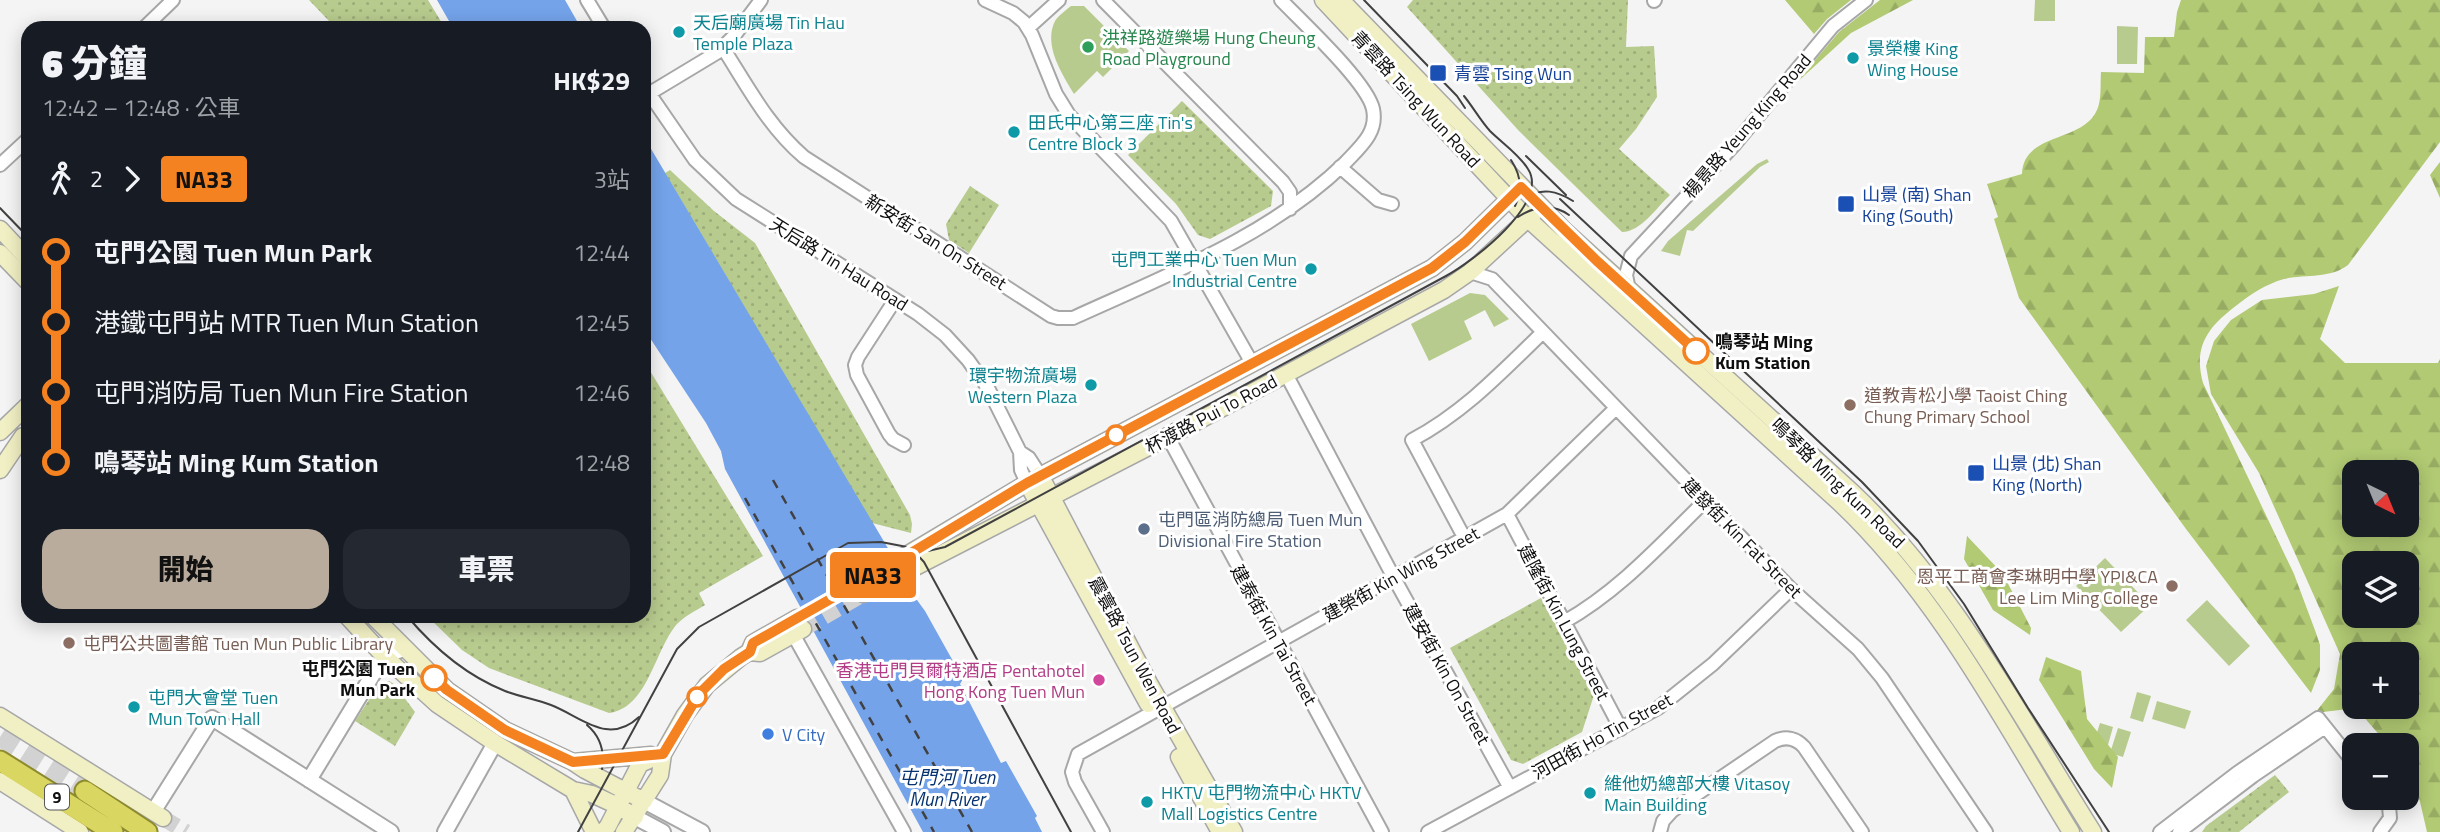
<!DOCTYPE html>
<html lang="zh-TW">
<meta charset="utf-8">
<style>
body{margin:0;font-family:"Titillium Web","Noto Sans TC",sans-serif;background:#242831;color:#f1f3f6;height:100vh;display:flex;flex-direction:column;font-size:26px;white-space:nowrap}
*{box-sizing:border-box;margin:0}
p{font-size:23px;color:#9ea1a6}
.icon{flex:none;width:38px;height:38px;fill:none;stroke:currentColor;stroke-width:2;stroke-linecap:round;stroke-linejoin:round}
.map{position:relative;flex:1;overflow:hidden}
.drawer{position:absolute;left:21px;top:21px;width:630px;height:602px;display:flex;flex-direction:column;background:#171b24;border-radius:21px;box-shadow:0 4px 18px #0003}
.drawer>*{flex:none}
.badge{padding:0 14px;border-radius:5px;font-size:24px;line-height:46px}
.needle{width:46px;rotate:137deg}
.controls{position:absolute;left:2342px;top:460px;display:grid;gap:14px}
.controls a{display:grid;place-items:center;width:77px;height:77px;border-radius:14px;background:#171b24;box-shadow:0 4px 18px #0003;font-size:35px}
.map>.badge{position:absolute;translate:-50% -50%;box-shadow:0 0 0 4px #fff}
.legs{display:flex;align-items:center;gap:10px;height:77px;padding:0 21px;font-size:23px}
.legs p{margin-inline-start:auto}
.headline{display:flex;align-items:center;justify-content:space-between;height:119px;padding:0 21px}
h1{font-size:38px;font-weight:800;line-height:52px}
.primary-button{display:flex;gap:14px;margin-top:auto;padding:14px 21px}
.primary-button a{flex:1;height:80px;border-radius:21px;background:#baac9c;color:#111;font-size:28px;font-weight:800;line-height:80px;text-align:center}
.primary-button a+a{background:#242831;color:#f1f3f6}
ul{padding:0 21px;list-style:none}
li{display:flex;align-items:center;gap:24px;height:70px;font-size:26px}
li i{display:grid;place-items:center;width:10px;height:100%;margin:0 9px;background:currentColor}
li i::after{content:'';width:18px;height:18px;margin:-9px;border:5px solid;border-radius:50%;background:#171b24}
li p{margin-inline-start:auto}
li:first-child i{background:linear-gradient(#0000 50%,currentColor 0)}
li:last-child i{background:linear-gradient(currentColor 50%,#0000 0)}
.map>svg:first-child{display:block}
.grass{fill:#b8cb8e}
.forest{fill:url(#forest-firs);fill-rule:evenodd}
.park{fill:url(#park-dots)}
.water{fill:#74a3ea}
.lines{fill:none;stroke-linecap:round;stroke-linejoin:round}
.secondary-tunnel{stroke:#d2d2d2;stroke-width:16;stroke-dasharray:16 8;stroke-linecap:butt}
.trunk-tunnel{stroke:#d2d2d2;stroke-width:19;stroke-dasharray:19 10;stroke-linecap:butt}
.minor-casing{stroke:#a7a7a8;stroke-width:16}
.tertiary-casing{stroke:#a7a7a8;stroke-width:18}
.secondary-casing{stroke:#a7a7a8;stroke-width:19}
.trunk-casing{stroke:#8c8a2c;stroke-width:23}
.minor{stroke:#fff;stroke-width:12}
.tertiary{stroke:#fff;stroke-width:14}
.secondary{stroke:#f1f0c4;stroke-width:16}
.trunk{stroke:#dad662;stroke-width:19}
.tram{stroke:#414141;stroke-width:2}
.rail{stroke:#414141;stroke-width:2.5;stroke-dasharray:9 9;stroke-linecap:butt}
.line-1-casing{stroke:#fff;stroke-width:16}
.line-1{stroke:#f58220;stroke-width:10}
.culture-dot{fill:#0f9aa8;stroke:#fff;stroke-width:2.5}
.leisure-dot{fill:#2e9e5b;stroke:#fff;stroke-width:2.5}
.transit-dot{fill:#1a4fb4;stroke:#fff;stroke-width:2.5}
.stop-1-dot{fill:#fff;stroke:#f58220;stroke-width:3.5}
.education-dot{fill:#8d6e63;stroke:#fff;stroke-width:2.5}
.service-dot{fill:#5c6f8a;stroke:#fff;stroke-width:2.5}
.hotel-dot{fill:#d1479c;stroke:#fff;stroke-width:2.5}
.shop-dot{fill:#3f7fe0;stroke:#fff;stroke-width:2.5}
.labels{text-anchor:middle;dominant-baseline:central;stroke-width:6;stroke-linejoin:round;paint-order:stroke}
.shield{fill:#fff;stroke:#575757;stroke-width:2}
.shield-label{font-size:16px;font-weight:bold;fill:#0f0f0f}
.culture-label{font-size:18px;fill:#0d838f;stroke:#fff;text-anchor:start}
.leisure-label{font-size:18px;fill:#27864d;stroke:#fff;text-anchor:start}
.transit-label{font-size:18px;fill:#164399;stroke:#fff;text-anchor:start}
.street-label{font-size:18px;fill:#0f0f0f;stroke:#fff}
.stop-label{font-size:18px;font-weight:bold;fill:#0f0f0f;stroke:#fff;text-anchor:start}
.education-label{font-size:18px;fill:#785e54;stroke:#fff;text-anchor:start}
.service-label{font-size:18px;fill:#4e5e75;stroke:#fff;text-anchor:start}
.hotel-label{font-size:18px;fill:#b23c85;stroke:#fff;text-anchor:end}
.shop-label{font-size:18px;fill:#366cbe;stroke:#fff;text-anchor:start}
.water-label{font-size:19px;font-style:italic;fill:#073371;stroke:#fff}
</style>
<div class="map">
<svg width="2440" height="832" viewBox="0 0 2440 832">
<defs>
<pattern id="forest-firs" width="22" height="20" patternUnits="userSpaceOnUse" patternTransform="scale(1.75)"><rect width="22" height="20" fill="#b1ca73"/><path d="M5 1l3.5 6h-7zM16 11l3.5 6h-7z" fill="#97ac62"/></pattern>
<pattern id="park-dots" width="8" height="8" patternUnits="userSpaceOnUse" patternTransform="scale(1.75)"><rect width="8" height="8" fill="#b8cb8e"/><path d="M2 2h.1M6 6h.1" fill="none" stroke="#9dad79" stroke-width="1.8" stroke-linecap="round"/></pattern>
</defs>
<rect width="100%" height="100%" fill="#f4f4f5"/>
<!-- grass -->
<path class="grass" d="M2035,0h20v21h-21z
M1071,6h13l45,45 -26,26 -6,-6 -23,23c-12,-20 -31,-49 -19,-73 3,-5 11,-11 16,-15z
M2117,26l21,1 -1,37h-20z
M1767,159l2,3 -9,5 -67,64 -6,-1 -7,26 -19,-5 7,-10 89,-77z
M1470,293l15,2 24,24 -15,8 -9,-17 -21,11 8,18 -43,22 -18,-37z
M2105,558l45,47 -29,27 -45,-46z
M2207,600l43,46 -21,20 -43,-46z
M2137,692l14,4 -8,26 -13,-4z
M2157,701l34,10 -6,18 -33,-10z
M2100,723l13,4 -7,25 -14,-4z
M2118,728l13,4 -8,25 -13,-4z"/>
<!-- forest -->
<path class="forest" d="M1785,0h66l-24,19 -13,15z
M1880,0h33l-62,33 -57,52 45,-53z
M2181,0h259v142l-92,123c-18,14 -43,9 -64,14 -18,5 -33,15 -47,26 -29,22 -44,41 -34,78l91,191 22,59 4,12v25l-9,23 -125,-164 -167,-231 -25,-79 4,-2 -11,-33 35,-10c1,-42 61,-31 75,-64 5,-11 3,-26 4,-38l43,1 1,-36h29l3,-25z
M2440,162v36l-10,-23z
M2339,286l-19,53 25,24h93l2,-4v473h-13l-13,-56 -8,-9v-21l-18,-1 -32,-37 -41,5 19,-24 6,-35 -81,-181 -48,-79 -5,-28 8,-25 17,-21 31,-20 52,-6zM2354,472h52v53h-52zM2354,564h52v52h-52zM2354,654h52v53h-52z
M1967,536l36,38 28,54 -1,7 -37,-25 -29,-51z
M2046,657l35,14 6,48 31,38 -6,31 -18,-19 -55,-89z"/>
<!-- park -->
<path class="park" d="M309,0h119l17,28h-123l7,-7z
M1413,0h215l-2,47 28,-1 3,51 -21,32 -17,20 51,46c-13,12 -29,37 -48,37l-103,-101 -112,-124z
M1182,101l91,90 -2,15 -61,33 -12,-4 -22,-31 -48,-49z
M670,170l44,41 41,32 155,272 2,9 -1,9 -39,-10 -207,-350z
M970,186l29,19 -30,48 -20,-13 -3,-16z
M644,361l119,195 -64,37 6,12c-10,6 -20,11 -28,19 -23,27 -29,84 -68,89l-120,-45 -27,-18 -35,-34h217z
M1541,598l53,97 -12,37 -59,32 -12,-4 -61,-112z
M389,681l5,3 21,28 -20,34 -40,-25 25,-38z
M2275,775l14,17 -50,40h-37l4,-6z"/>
<!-- water -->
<path class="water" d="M437,0h128l16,28h-128z
M644,137l264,445 1,7 16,22 38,68 -3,5 41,79 5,-2 31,55 -2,2 7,14h-119l-198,-363 -4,-18 -15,-28 -62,-94z"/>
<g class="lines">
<!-- secondary-tunnel -->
<path class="secondary-tunnel" d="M797,618l61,-34
M803,629l60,-35
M163,818l23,14"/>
<!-- trunk-tunnel -->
<path class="trunk-tunnel" d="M0,737l85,54"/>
<!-- minor casing -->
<g class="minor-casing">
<path id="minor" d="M587,0l17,28
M985,0l28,13 11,9 8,13 24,59 13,21 102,106 81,142
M1103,0l180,182 7,10v17
M1654,1l1,-1
M144,28l29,-28
M1028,28l31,-28
M723,48c25,39 45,78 81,109l247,159 7,2h15c94,-43 197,-82 272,-155 15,-16 33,-30 28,-54 -6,-27 -70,-86 -92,-109
M644,86l51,74 41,39 182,115 27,21 23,25 20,28 32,64 1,18 6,13
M650,93l68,-41 16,-16 27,-36
M0,165l28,-26
M1340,167l38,33 14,4
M1470,272l22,7 299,310 67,60 24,29 104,154
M1629,290l-3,-15 5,-19 104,-112 98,-118 33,-26
M895,300l-37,57 -3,8 2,10 32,59 4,5 11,6
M1286,374l108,204 116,210
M1168,437l214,395
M1020,452l9,6 11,17
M1507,514l114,215
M1465,539l-53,-99c51,-27 89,-67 130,-107
M1564,622c55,-31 96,-77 141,-121
M789,627l115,205
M1103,832l-28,-50 -3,-10 6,-18 429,-240 108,-105
M1428,832l230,-124 55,-44 78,-75
M1660,832l3,-11 9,-10 103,-70c11,-5 21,-3 29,6l58,85
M2160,832l77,-59 81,-55 36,45
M2179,832l74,-56 72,-49
M2380,832l10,-14 -1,-12 -6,-8"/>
</g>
<!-- tertiary casing -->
<g class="tertiary-casing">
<path id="tertiary" d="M309,780l75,-124 20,-7
M644,801l58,31
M153,812l59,-94 179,114
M635,817l28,15
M445,832l50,-89"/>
</g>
<!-- secondary casing -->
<g class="secondary-casing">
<path id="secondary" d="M1323,0l205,219 312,284c98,93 161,215 231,329
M1341,0l224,231 287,261c102,96 167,223 241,340
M0,229l28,30
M0,253l28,29
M0,432l28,-27
M0,470l23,-34
M1040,475l109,208 85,149
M1027,483l121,221
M858,584l169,-101 405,-215 33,-26 52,-51
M863,594l305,-157 276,-147 26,-18 64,-59
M347,616l37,40 53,48 58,39 78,47 19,4 26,12 17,11
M373,616l74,74 58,40 68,32 12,8 59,31
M749,652l4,-9 44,-25
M0,716l163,102
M1179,757l41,75
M573,762l78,-7
M0,781l80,51
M573,790l21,42
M603,832l5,-6 32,-62 23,-10
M624,832l36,-57 3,-21 22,-39 22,-30 34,-28 8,-5 11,1 43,-24"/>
</g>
<!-- trunk casing -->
<g class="trunk-casing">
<path id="trunk" d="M0,761l113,71
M85,791l62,41"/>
</g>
<!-- minor -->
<use href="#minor" class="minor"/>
<!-- tertiary -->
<use href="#tertiary" class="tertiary"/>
<!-- secondary -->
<use href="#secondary" class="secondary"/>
<!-- trunk -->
<use href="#trunk" class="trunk"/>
<!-- tram -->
<path class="tram" d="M1364,0l93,96 8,12
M1526,156l40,39
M1511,160c10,15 12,30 4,46
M1525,198c17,-11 32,-7 48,3
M1560,199l302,283 56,59 46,63 64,104 81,124
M0,208l28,29
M1518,217c17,-11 34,-14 51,-2
M911,548l13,14 147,270
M407,616c27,32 58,59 98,75 15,6 31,8 46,14 31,12 57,41 88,12
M587,725c14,12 18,26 15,44
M578,832l99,-183 22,-22 149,-84 33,-1 47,9 17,-4 501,-271c26,-14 104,-73 82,-107 -9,-15 -26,-26 -38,-38 -10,-11 -17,-24 -26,-35"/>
<!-- rail -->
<path class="rail" d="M773,480l199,352
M745,498l189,334"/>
</g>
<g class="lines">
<!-- line-1 casing -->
<g class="line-1-casing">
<path id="line-1" d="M434,678l13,12 58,40 68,32 90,-8 36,-60 25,-25 26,-17 3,-9 148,-84 126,-76 405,-215 33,-26 56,-55 76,74 99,90"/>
</g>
<!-- line-1 -->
<use href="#line-1" class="line-1"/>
</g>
<!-- markers -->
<g class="culture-dot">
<circle cx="679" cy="32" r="7"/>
<circle cx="1853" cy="58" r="7"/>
<circle cx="1014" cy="132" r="7"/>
<circle cx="1311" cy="269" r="7"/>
<circle cx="1091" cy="385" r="7"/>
<circle cx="134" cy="707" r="7"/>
<circle cx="1590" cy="793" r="7"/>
<circle cx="1147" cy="802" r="7"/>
</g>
<circle class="leisure-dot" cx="1088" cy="47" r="7"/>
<g class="transit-dot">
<rect x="1429" y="64" width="18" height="18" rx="3.5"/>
<rect x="1837" y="195" width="18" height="18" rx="3.5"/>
<rect x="1967" y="464" width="18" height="18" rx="3.5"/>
</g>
<g class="stop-1-dot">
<circle cx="1696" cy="351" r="12"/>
<circle cx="1116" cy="435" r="9"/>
<circle cx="434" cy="678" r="12"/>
<circle cx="697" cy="697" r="9"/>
</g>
<g class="education-dot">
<circle cx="1850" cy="405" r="7"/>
<circle cx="2172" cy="586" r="7"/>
<circle cx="69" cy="643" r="7"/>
</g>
<circle class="service-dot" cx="1144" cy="529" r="7"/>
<circle class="hotel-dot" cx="1099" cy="680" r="7"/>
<circle class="shop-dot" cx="768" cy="734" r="7"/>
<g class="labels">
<!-- shield labels -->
<rect class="shield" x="45" y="784.5" width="24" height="25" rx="5"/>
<g class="shield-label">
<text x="57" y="797">9</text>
</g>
<!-- culture labels -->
<g class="culture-label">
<text x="693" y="22">天后廟廣場 Tin Hau<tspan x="693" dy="21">Temple Plaza</tspan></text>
<text x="1867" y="48">景榮樓 King<tspan x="1867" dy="21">Wing House</tspan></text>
<text x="1028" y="122">田氏中心第三座 Tin's<tspan x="1028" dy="21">Centre Block 3</tspan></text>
<text x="1297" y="259" text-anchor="end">屯門工業中心 Tuen Mun<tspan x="1297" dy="21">Industrial Centre</tspan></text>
<text x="1077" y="375" text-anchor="end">環宇物流廣場<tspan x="1077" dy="21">Western Plaza</tspan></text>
<text x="148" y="697">屯門大會堂 Tuen<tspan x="148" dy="21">Mun Town Hall</tspan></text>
<text x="1604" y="783">維他奶總部大樓 Vitasoy<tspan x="1604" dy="21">Main Building</tspan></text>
<text x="1161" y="792">HKTV 屯門物流中心 HKTV<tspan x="1161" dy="21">Mall Logistics Centre</tspan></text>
</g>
<!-- leisure labels -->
<g class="leisure-label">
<text x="1102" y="37">洪祥路遊樂場 Hung Cheung<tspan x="1102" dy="21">Road Playground</tspan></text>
</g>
<!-- transit labels -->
<g class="transit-label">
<text x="1454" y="73">青雲 Tsing Wun</text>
<text x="1862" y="194">山景 (南) Shan<tspan x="1862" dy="21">King (South)</tspan></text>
<text x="1992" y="463">山景 (北) Shan<tspan x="1992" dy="21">King (North)</tspan></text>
</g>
<!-- street labels -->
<g class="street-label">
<text transform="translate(1416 99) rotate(47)">青雲路 Tsing Wun Road</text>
<text transform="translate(1747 126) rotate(-49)">楊景路 Yeung King Road</text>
<text transform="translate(936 242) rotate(32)">新安街 San On Street</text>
<text transform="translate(839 264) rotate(32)">天后路 Tin Hau Road</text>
<text transform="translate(1211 414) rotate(-28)">杯渡路 Pui To Road</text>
<text transform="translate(1838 483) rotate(44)">鳴琴路 Ming Kum Road</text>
<text transform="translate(1742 538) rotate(45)">建發街 Kin Fat Street</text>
<text transform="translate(1401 574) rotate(-29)">建榮街 Kin Wing Street</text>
<text transform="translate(1564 622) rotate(62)">建隆街 Kin Lung Street</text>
<text transform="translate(1274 635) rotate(61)">建泰街 Kin Tai Street</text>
<text transform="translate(1135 655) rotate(62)">震寰路 Tsun Wen Road</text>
<text transform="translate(1447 674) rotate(61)">建安街 Kin On Street</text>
<text transform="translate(1602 736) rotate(-29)">河田街 Ho Tin Street</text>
</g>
<!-- stop labels -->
<g class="stop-label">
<text x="1715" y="341">鳴琴站 Ming<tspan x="1715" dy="21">Kum Station</tspan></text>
<text x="415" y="668" text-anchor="end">屯門公園 Tuen<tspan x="415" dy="21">Mun Park</tspan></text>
</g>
<!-- education labels -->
<g class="education-label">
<text x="1864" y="395">道教青松小學 Taoist Ching<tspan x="1864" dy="21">Chung Primary School</tspan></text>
<text x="2158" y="576" text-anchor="end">恩平工商會李琳明中學 YPI&amp;CA<tspan x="2158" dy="21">Lee Lim Ming College</tspan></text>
<text x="83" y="643">屯門公共圖書館 Tuen Mun Public Library</text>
</g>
<!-- service labels -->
<g class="service-label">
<text x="1158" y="519">屯門區消防總局 Tuen Mun<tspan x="1158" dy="21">Divisional Fire Station</tspan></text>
</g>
<!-- hotel labels -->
<g class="hotel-label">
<text x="1085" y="670">香港屯門貝爾特酒店 Pentahotel<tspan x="1085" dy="21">Hong Kong Tuen Mun</tspan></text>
</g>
<!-- shop labels -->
<g class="shop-label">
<text x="782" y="734">V City</text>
</g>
<!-- water labels -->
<g class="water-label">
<text x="947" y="776">屯門河 Tuen<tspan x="947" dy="22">Mun River</tspan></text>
</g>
</g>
</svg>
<div class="controls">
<a><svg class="needle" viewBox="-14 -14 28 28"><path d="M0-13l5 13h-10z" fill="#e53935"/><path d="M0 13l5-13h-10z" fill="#9ea1a6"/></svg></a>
<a><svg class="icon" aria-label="layers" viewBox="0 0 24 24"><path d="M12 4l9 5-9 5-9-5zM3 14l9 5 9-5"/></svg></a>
<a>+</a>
<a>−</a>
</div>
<b class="badge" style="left:873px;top:575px;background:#f58220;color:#111">NA33</b>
<section class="drawer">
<div class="headline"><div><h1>6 分鐘</h1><p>12:42 – 12:48 · 公車</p></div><b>HK$29</b></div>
<div class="legs"><svg class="icon" aria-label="walk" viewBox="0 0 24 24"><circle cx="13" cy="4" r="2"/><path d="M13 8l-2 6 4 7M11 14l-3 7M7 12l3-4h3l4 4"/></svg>2<svg class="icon" aria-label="forward" viewBox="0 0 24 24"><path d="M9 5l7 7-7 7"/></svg><b class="badge" style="background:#f58220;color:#111">NA33</b><p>3站</p></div>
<ul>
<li><i style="color:#f58220"></i><b>屯門公園 Tuen Mun Park</b><p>12:44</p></li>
<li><i style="color:#f58220"></i><span>港鐵屯門站 MTR Tuen Mun Station</span><p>12:45</p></li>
<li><i style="color:#f58220"></i><span>屯門消防局 Tuen Mun Fire Station</span><p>12:46</p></li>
<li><i style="color:#f58220"></i><b>鳴琴站 Ming Kum Station</b><p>12:48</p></li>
</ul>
<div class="primary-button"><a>開始</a><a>車票</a></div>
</section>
</div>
